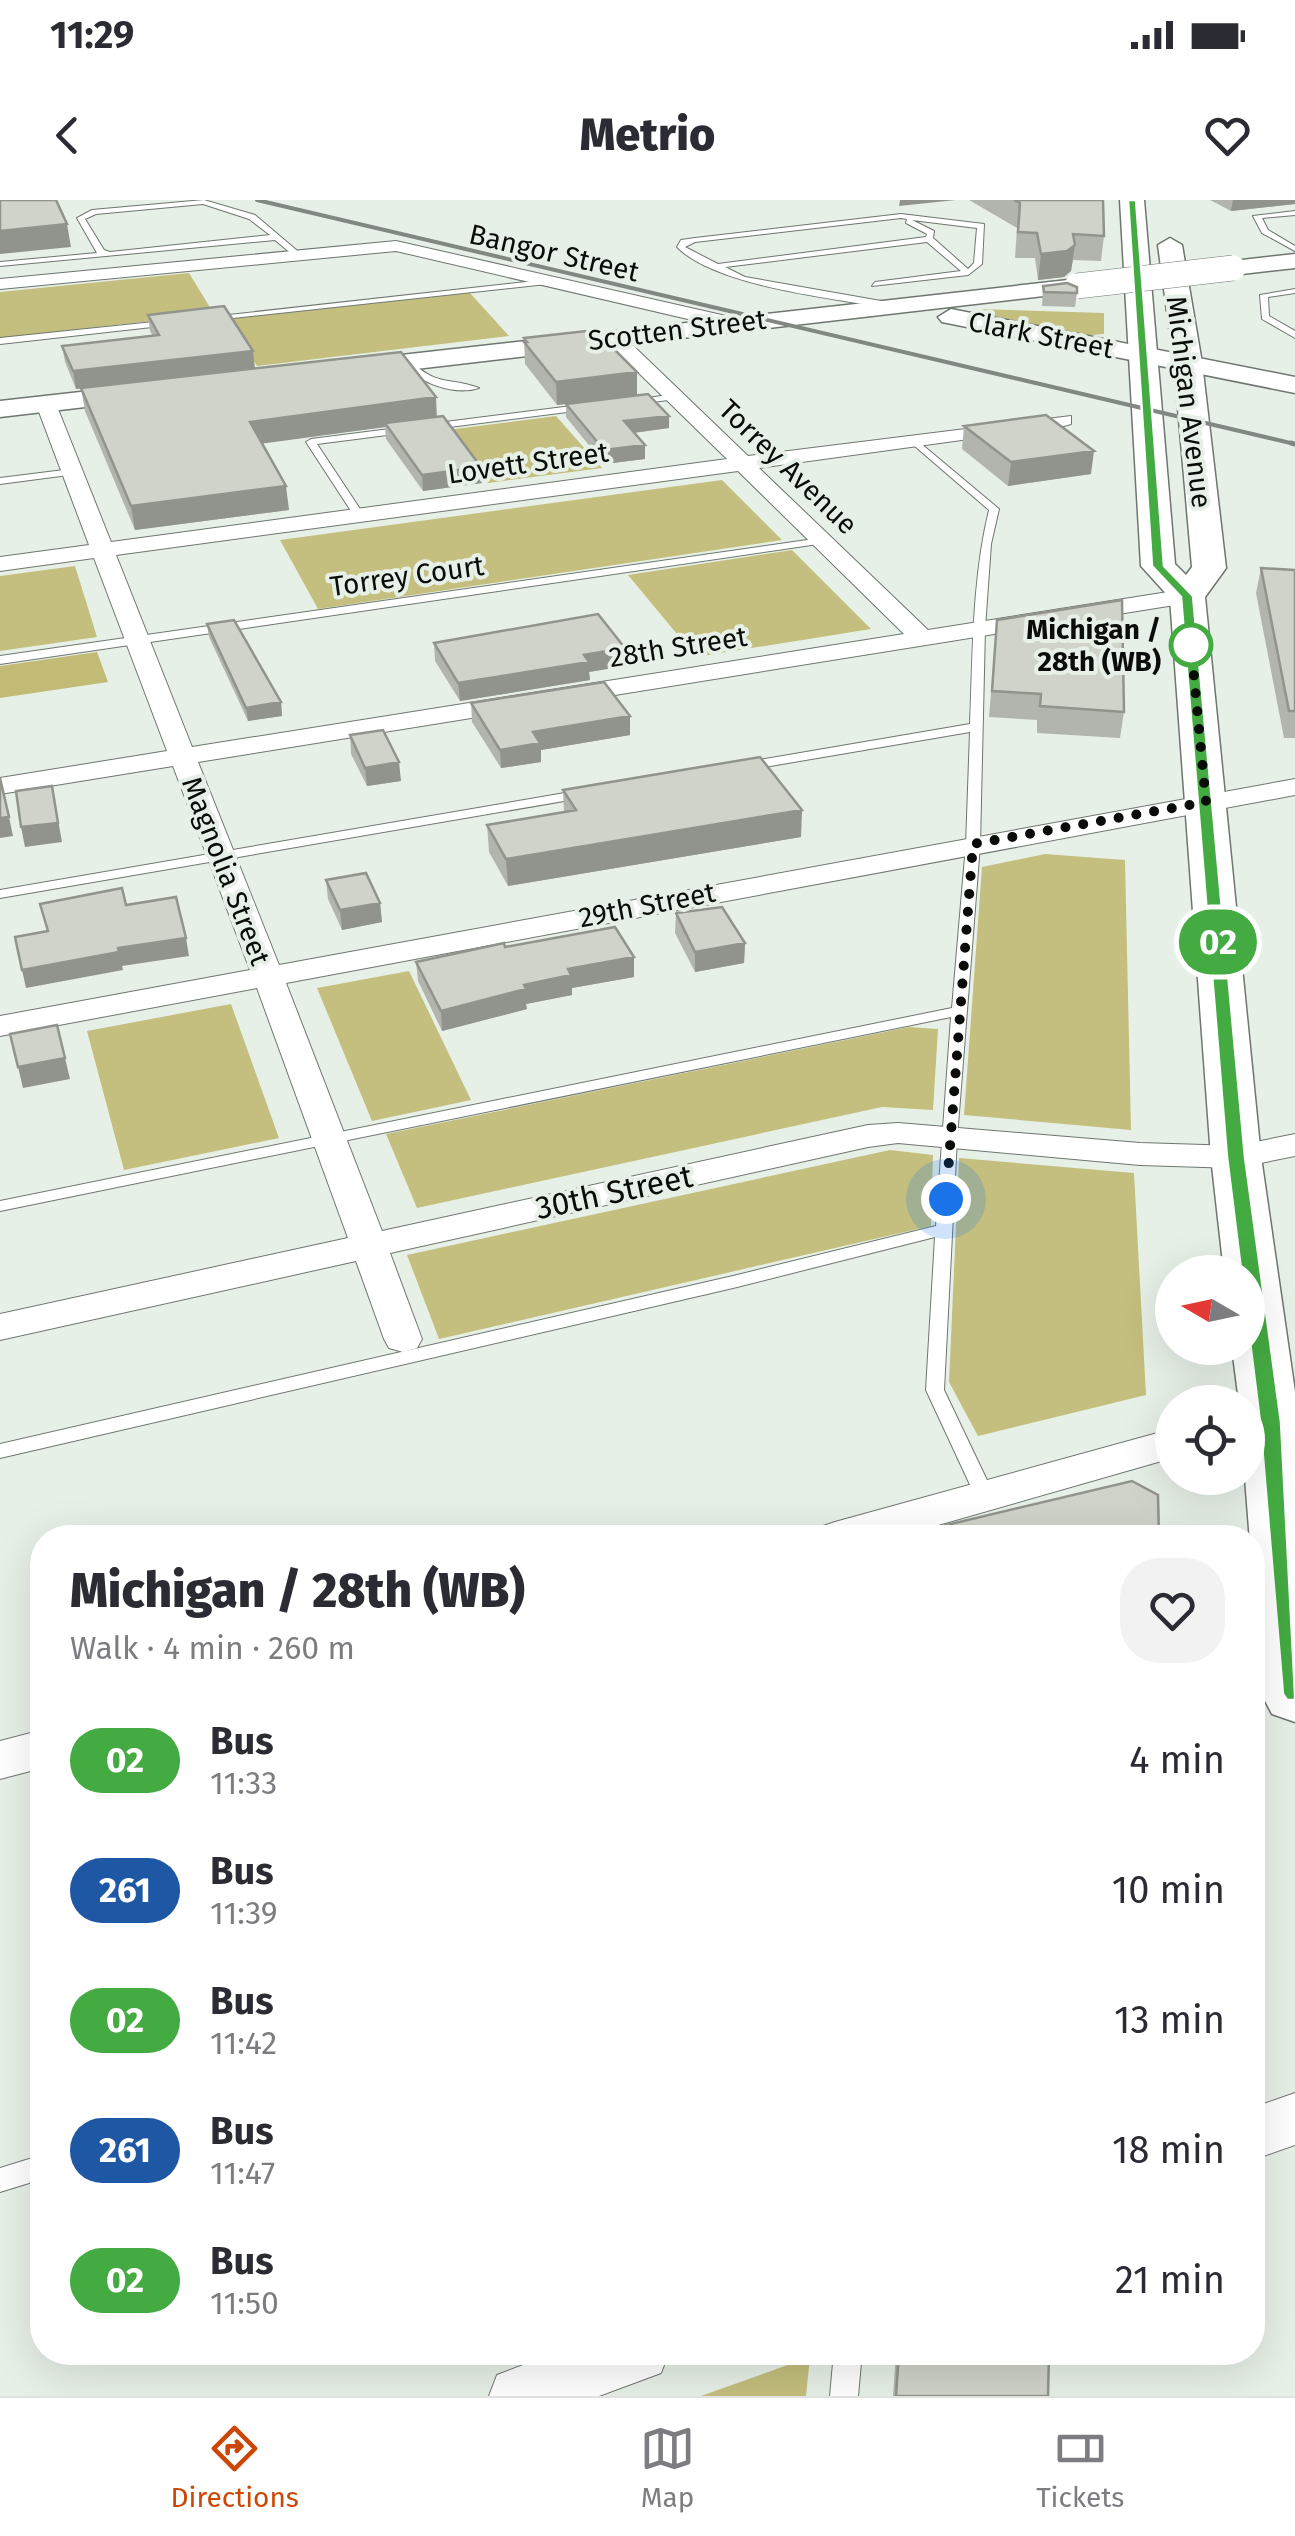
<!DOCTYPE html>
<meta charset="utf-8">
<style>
body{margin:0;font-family:"Fira Sans",sans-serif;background:#f2f2f3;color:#2b2b33;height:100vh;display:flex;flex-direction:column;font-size:38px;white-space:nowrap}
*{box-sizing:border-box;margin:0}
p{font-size:32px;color:#7c7c81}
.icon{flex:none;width:55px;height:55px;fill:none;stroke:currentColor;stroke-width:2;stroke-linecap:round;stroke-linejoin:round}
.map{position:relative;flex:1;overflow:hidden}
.side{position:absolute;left:30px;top:1325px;width:1235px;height:840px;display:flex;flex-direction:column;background:#fff;border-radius:40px;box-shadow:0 10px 40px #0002}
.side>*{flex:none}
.badge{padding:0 20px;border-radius:32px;font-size:35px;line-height:65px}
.needle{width:65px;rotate:279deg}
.buttons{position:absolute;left:1155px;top:1055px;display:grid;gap:20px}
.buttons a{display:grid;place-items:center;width:110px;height:110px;border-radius:50%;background:#fff;box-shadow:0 10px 40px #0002;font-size:50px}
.you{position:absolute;width:50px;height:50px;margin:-25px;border:8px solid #fff;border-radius:50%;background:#1a73e8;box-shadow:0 0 0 15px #1a73e833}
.map>.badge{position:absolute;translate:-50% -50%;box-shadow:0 0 0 5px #fff}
.round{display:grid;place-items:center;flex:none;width:105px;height:105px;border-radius:40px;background:#f2f2f3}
.headline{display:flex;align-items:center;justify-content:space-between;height:170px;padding:0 40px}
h1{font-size:48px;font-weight:800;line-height:75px}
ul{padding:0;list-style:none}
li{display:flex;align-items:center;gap:30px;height:130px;padding:0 40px}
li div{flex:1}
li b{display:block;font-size:38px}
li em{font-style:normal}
li .badge{min-width:110px;font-weight:700;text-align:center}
.status{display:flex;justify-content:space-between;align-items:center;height:70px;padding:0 50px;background:#fff;direction:ltr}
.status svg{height:28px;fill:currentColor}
header{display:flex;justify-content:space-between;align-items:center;height:130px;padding:0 40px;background:#fff;font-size:45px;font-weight:800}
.dock{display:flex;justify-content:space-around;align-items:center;height:140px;border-top:2px solid #e1e1e2;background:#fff;font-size:28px;color:#7c7c81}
.dock a{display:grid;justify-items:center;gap:5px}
.dock .on{color:#cc4705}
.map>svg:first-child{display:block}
.green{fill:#c4bf7e}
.forest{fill:#c1bb75}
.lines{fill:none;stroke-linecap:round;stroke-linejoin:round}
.lane-casing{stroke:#6e766f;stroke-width:2}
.street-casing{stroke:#6e766f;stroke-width:2}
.secondary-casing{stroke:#6e766f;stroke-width:3}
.primary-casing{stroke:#6e766f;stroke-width:3}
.lane{fill:#fff;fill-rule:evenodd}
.street{fill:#fff;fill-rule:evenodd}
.secondary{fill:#fff;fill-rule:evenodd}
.primary{fill:#fff;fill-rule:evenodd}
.rail-far1{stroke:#818781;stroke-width:4}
.rail{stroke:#818781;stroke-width:5}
.secondary-bridge-casing{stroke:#6e766f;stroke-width:26;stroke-linecap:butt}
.secondary-bridge{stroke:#fff;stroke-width:25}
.wall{fill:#b2b5ad}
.shaded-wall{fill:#91948d}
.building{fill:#cfd3c9;stroke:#91948d;stroke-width:2.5}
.line{fill:#44aa42;stroke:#fff;stroke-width:2.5}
.walk{stroke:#090c09;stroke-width:10;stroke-dasharray:0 18}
.stop-dot{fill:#fff;stroke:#44aa42;stroke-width:5}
.labels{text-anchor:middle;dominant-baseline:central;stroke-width:8;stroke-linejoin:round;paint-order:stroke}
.far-street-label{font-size:28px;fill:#090c09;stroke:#e7f0e7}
.far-stop-label{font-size:28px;font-weight:bold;fill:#090c09;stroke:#e7f0e7;text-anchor:end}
.street-label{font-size:32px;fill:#090c09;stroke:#e7f0e7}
</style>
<div class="status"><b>11:29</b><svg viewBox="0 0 49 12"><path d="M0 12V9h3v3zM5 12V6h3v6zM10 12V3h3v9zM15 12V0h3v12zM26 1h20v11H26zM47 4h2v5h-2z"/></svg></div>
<header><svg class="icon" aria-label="back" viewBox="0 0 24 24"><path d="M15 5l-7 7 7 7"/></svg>Metrio<svg class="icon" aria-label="heart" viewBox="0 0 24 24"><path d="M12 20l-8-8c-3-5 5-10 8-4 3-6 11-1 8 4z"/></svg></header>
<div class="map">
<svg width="1295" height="2196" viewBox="0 0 1295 2196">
<rect width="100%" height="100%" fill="#e7f0e7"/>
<!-- green -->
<path class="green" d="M189,73l25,41 -214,24v-46z
M470,93l39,43 -252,30 -29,-47z
M977,109l127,4v21l-24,2 -99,-23z
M556,216l46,52 -114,15 -41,-53z
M722,280l60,60 -464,69 -38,-69z
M792,350l79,79 -175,28 -68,-82z
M75,366l22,71 -97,14v-75z
M1045,654l80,6 6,270 -167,-15 18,-248z
M409,771l62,129 -99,21 -55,-133z
M231,804l48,134 -155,32 -37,-139z
M909,827l29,2 -5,81 -51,-3 -465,101 -31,-74z
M890,950l43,5 -2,71 -492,113 -32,-84z
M959,958l175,15 12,222 -168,41 -29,-54z
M810,2157l-4,39h-105z"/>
<!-- forest -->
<path class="forest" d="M97,452l11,30 -108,16v-32z"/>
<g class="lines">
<!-- lane casing -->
<g class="lane-casing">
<path id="lane" d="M204,0l51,15 46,39 -7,2 -19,-16 -275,26v-4l97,-9 -20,-35 15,-8zM203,4l46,15 21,16 -160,17 -6,-2 -19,-31 11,-5z
M1295,11v4l-33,3 6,12 27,16v5l-33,-18 -9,-17z
M901,14l83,10 -2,40 -14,11 -96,11 3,-4 86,-11 -34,-29 -202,25 20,10 153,27 -3,5c-56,-10 -179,-22 -218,-62l4,-7 14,-2zM901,18l6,1 -1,4 21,11 -1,3 -208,27 -33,-17 10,-5zM912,20l65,8 -3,35 -6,6 -35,-31 1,-7z
M553,79l3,4 -351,38 -4,-3z
M1295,89v4l-27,4 1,19 26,15v7l-33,-19 -2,-24z
M173,120l-3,5 -170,19v-6z
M404,160h6c26,27 40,17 69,28 -24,8 -65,-5 -75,-28z
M673,194l3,1v4l-47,6 -5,-3z
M588,204l5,3 -2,2 -274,35 47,71 -5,3 -4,-1 -49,-75 5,-3z
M913,237l86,72 -8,35 -6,84 -5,217 -23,293 -13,252 51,107 -3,5h-14l-52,-112 9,-153 -202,51 -733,170v-14l733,-168 203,-50 15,-209 -951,194v-10l952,-193 14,-163 4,-113 -229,39 -6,-4 6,-4 229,-39c3,-71 2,-144 19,-214l-79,-68 -2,-2z
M72,269l5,3 -1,2 -76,10v-6z
M821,338l4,1v4l-825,121v-8z
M588,589l6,4 -1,3 -593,102v-8z
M42,1955v24l-42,13v-24z
M834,2152h28l-4,44h-28z"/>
</g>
<!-- street casing -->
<g class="street-casing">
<path id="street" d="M396,41l339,77 9,6 -9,6 -339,-79 -396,38v-10z
M614,132l7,2 127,122 323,-40v8l-7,2 -305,42 169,162 259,-41 12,7 -12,7 -989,159 81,203 1016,-186v16l-1009,188 96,248 486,-106 30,-2 242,20 96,3 59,-12v22l-59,12 -96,-3 -242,-22 -30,4 -478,106 32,86 -5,9 -14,4 -14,-4 -5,-9 -28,-78 -356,79v-26l348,-76 -91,-250 -257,48v-20l250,-46 -77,-204 -173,28v-16l167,-27 -73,-193 -94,13v-14l89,-12 -53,-141 10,-6 10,6 55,138 616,-83 -120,-117 -2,-4zM738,271l166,163 -712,113 -76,-192z
M1172,1229v29l-279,80h-79l6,-11 15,-5z
M42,1530v38l-42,11v-38z
M1295,1893v52l-43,15v-52z
M557,2152h112l-8,21 -62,23h-110l8,-21z"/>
</g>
<!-- secondary casing -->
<g class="secondary-casing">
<path id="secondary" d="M1295,54v14l-62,7 -12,-7 12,-7z
M1077,79l9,2 3,5 -3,5 -747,87 -14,-8 14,-8z
M951,109l344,68v16l-353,-71 -4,-5z
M152,184l14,8 -4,6 -162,19v-16z"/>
</g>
<!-- primary casing -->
<g class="primary-casing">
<path id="primary" d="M1120,0h24l31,364 11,11 6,-8 -18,-204 -16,-118 12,-7 12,7 20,118 24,205 -21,29 56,560 34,235v330l-23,-8 -10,-19 -17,-217 3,-76h-9l-7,-54h16v-76h-24l-13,-115 -41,-559 -29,-32z"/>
</g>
<!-- lane -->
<use href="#lane" class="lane"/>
<!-- street -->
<use href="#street" class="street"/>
<!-- secondary -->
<use href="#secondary" class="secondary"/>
<!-- primary -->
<use href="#primary" class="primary"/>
<!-- rail-far1 -->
<path class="rail-far1" d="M257,0l1038,244"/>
<!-- rail -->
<path class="rail" d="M1291,243l4,1"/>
<!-- secondary-bridge casing -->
<g class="secondary-bridge-casing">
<path id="secondary-bridge" d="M1077,86l156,-18"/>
</g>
<!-- secondary-bridge -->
<use href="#secondary-bridge" class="secondary-bridge"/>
</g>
<!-- wall -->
<path class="wall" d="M969,0h134l1,36 -3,25 -28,-1 -2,11 -7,6 -26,3 -3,-22h-20l2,-30z
M1210,0h85v4l-64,7z
M1043,86l34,7 -2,14 -33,-1z
M148,115l107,53 -179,21 -11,-27 -3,-16 91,-10 -3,-5z
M524,138l113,57 -80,10 -32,-41z
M81,188l356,29 44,50 1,16 -59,8 -37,-52 -1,-12 -123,16 27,67 -154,20 -50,-119z
M566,204l103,12v12l-35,5 11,26 -41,5 -38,-47z
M964,226l127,48 -83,12 -46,-37z
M1261,368l34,2v168h-11l-28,-145z
M997,420l127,92 -4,26 -83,-5v-13l-48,-3z
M207,424l74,78 1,14 -34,5 -39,-84z
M434,443l191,5v18l-36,6 1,8 -130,21 -25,-40z
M471,503l159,32 -89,15v12l-40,6 -29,-46z
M350,535l51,46 -34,5 -16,-32z
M563,590l238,47 -293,49 -19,-34 -2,-27 77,-13z
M326,680l54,23 2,19 -40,8 -14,-31z
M676,713l69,30 -1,20 -49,9 -20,-39z
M505,747l129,30 -62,11v7l-46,9 1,5 -85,22 -24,-50 -2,-19z
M896,2152h153l-1,44h-155z"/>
<!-- shaded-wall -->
<path class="shaded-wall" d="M900,0h56l-57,6z
M1233,0h62v4l-64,7z
M67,24l4,23 -71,7v-23z
M1075,45l-4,26 -7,6 -26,3 3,-26z
M253,151l2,17 -179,21 -3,-18z
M637,172v23l-80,10 -1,-23z
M436,197l1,23 -52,3v4l-133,18 -2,-23z
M669,216v12l-45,6v-13z
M645,245v14l-41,5v-14z
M1094,251l-3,23 -83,12 3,-24z
M481,267l1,16 -59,8 -1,-16z
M286,286l3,24 -154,20 -4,-24z
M625,448v18l-36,6 1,8 -130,21 -2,-18 126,-28z
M281,502l1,14 -34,5 -2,-13z
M630,516v19l-89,15v12l-40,6 -1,-18 33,-18z
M399,562l2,19 -34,5 -2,-18z
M52,586l10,56 -37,5 -4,-20z
M802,610l-1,27 -293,49 -2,-27z
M9,617l4,19 -13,2v-20z
M380,703l2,19 -40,8 -2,-20z
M186,738l3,18 -67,10 1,4 -97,18 -4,-18 96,-22z
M745,743l-1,20 -49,9v-20z
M634,757v20l-62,11v7l-46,9 1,5 -85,22 -1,-20 127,-42z
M65,858l5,21 -47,9 -5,-21z"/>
<!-- building -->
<path class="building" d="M0,0h56l11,24 -67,7z
M1014,0h89l1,36 -31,-2 2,11 -8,6 -26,3 -4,-21 -19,-1 2,-29z
M1067,83l10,4v6l-33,-1 -1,-6z
M224,106l29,45 -180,20 -11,-25 97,-11 -11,-20z
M595,130l42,42 -81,10 -32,-40h3l-3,-4z
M401,152l35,45 -186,25 36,64 -155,20 -50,-118z
M648,194l21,22 -45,5 21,24 -41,5 -38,-46z
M1046,215l48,36 -83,11 -47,-36z
M443,216l38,51 -59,8 -37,-52z
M1261,368l34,2v141h-6z
M1122,400l2,112 -84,-6 1,-12 -49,-3 5,-71z
M598,414l27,34 -41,7 5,7 -131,21 -24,-40z
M234,420l47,82 -35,6 -39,-84z
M604,482l26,34 -97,16 7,11 -40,7 -29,-47z
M383,530l16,32 -34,6 -15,-33z
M760,557l42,53 -296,49 -19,-34 89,-15 -13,-20z
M0,578l9,39 -9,1z
M52,586l6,37 -37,4 -5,-36z
M366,673l14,30 -40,7 -14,-30z
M122,688l4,17 50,-8 10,41 -68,10 1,4 -97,18 -7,-33 33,-6 -8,-27z
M722,707l23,36 -50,9 -19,-39z
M615,727l19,30 -66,12 3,6 -47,10 2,4 -85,22 -25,-49 88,-19 1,4z
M57,825l8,33 -47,9 -8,-33z
M1132,1281l26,14 1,43h-226l1,-10z
M899,2152h150l-1,44h-152z"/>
<!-- line -->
<path class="line" d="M1128,0h8l28,366 29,30 52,561 36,265 14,272v6h-8l-4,-6 -23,-272 -33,-265 -46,-560 -29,-31z"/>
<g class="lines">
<!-- walk -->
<path class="walk" d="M946,999l27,-355 233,-42 -15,-157"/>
</g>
<!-- markers -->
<circle class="stop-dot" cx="1191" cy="445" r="20"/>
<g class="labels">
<!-- far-street labels -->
<g class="far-street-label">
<text transform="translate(554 53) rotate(13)">Bangor Street</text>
<text transform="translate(677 130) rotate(-7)">Scotten Street</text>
<text transform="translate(1041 135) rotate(11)">Clark Street</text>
<text transform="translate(1189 202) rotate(83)">Michigan Avenue</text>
<text transform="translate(528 263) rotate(-8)">Lovett Street</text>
<text transform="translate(788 267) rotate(44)">Torrey Avenue</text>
<text transform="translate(407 376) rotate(-8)">Torrey Court</text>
<text transform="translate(678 447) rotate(-9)">28th Street</text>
<text transform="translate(226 671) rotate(69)">Magnolia Street</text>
<text transform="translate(647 705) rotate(-11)">29th Street</text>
</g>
<!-- far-stop labels -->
<g class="far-stop-label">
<text x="1161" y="429">Michigan /<tspan x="1161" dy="32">28th (WB)</tspan></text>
</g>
<!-- street labels -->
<g class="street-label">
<text transform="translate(614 992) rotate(-12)">30th Street</text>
</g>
</g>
</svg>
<div class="buttons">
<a><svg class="needle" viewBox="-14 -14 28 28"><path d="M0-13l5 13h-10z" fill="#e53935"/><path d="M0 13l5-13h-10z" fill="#7c7c81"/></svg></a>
<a><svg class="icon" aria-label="locate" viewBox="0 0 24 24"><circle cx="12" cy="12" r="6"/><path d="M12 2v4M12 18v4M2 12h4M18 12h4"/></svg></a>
</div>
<div class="you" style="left:946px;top:999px"></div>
<b class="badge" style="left:1218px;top:742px;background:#44aa42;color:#fff">02</b>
<section class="side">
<div class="headline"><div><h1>Michigan / 28th (WB)</h1><p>Walk · 4 min · 260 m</p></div><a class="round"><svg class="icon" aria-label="heart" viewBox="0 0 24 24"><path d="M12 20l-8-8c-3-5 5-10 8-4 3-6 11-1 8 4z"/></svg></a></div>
<ul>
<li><span class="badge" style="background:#44aa42;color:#fff">02</span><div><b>Bus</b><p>11:33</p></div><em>4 min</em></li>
<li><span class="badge" style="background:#1e57a3;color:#fff">261</span><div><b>Bus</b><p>11:39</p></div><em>10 min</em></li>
<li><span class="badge" style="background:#44aa42;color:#fff">02</span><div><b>Bus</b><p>11:42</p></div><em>13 min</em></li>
<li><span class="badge" style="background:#1e57a3;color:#fff">261</span><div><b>Bus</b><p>11:47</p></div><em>18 min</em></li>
<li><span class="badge" style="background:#44aa42;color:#fff">02</span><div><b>Bus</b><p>11:50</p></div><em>21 min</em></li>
</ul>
</section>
</div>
<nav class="dock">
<a class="on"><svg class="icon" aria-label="directions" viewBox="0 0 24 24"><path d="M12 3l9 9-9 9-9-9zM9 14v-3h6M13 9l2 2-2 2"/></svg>Directions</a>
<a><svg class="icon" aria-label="map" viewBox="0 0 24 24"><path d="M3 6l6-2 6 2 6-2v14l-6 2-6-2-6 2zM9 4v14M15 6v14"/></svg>Map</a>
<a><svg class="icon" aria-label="tickets" viewBox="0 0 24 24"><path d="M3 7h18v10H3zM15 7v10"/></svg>Tickets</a>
</nav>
